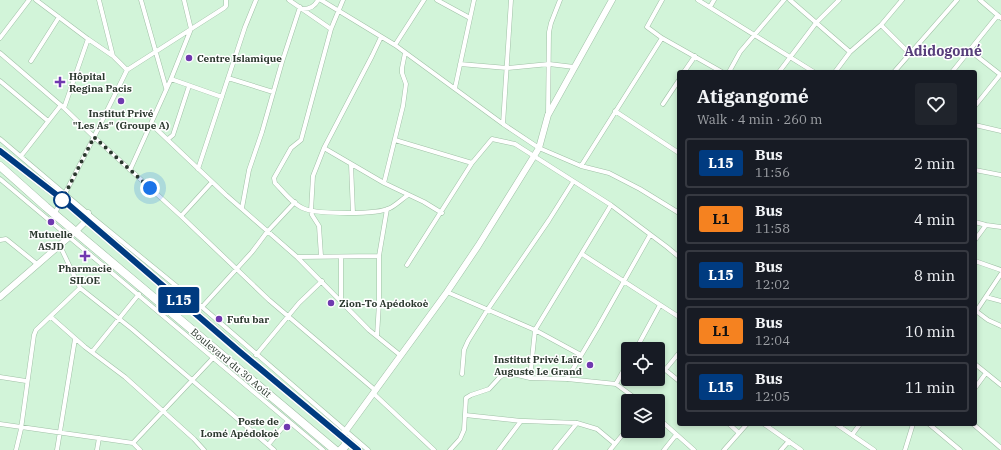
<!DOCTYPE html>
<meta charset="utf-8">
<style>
body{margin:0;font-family:"IBM Plex Serif",serif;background:#20242c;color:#f1f3f6;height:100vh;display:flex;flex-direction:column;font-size:15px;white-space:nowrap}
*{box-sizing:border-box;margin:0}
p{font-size:13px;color:#9ea1a6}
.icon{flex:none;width:22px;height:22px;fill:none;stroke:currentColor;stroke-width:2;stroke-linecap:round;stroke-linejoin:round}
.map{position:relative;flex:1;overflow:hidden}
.drawer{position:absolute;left:677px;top:70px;width:300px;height:356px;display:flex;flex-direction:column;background:#171b24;border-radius:4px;box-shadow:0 2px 6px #0003}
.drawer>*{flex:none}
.badge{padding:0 8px;border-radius:3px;font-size:14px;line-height:26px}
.controls{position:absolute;left:621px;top:342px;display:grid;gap:8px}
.controls a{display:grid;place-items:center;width:44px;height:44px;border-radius:4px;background:#171b24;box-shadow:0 2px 6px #0003;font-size:20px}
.you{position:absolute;width:20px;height:20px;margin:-10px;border:3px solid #fff;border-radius:50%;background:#1a73e8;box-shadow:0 0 0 6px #1a73e833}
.map>.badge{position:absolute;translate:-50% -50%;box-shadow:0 0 0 2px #fff}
.round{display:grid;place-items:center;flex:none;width:42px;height:42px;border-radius:4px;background:#20242c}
.overview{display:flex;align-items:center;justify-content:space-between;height:68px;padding:0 20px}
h1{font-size:19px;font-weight:700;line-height:30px}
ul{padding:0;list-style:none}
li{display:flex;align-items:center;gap:12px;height:50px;margin:0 8px 6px;padding:0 12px;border:2px solid #363941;border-radius:4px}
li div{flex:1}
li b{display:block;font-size:15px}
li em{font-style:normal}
li .badge{min-width:44px;font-weight:700;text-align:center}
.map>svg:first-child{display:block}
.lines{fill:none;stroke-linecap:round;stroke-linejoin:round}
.street-casing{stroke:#a0c0a6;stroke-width:5}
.secondary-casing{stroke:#a0c0a6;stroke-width:7}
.highway-casing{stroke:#a0c0a6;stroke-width:9}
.street{stroke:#fff;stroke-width:4}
.secondary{stroke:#fff;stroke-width:6}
.highway{stroke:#fff;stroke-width:8}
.line-casing{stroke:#fff;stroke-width:9}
.line{stroke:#003b80;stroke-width:6}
.walk{stroke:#2b382e;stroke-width:4;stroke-dasharray:0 7.2}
.poi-dot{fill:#6f39af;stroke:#fff;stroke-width:1.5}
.stop-dot{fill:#fff;stroke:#003b80;stroke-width:2}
.labels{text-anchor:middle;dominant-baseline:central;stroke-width:3;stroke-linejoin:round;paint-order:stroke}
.poi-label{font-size:10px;font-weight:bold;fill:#2b382e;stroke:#fff;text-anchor:start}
.street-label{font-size:10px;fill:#2b382e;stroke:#fff}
.district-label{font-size:14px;font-weight:bold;fill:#573e7b;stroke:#fff}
</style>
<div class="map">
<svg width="1001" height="450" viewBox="0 0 1001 450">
<rect width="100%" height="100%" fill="#d2f4d9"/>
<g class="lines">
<!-- street casing -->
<g class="street-casing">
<path id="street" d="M36,0l52,39 25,17 14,14 97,-62 2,-2v-6
M99,0l14,56
M141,0l25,88
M289,0l42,29 12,-29
M321,0l74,45 108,79 36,24 42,18 28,7 31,16 39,24
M437,0l33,18
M662,0l-15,27 15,11 60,34
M698,0l116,72
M790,0l60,52
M980,0l21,18
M710,7l4,-7
M303,9c7,0 12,-3 15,-9
M881,25l29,29
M331,29l-30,111 -10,8 -17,30 1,5c8,8 18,22 30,26 14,5 72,6 85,-1 6,-3 12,-9 18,-13
M0,38l29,-38
M395,45l29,-45
M969,50l32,25
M0,53l64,55 30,29 87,79 88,84 106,90
M31,61l28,-44
M460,64l47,4 42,-4 25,3
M684,72l11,-16
M729,72l11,-20 44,-52
M779,72l37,-49 23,-23
M835,72l15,-20 31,-27 21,-25
M894,72l63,-72
M952,72l46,-57
M228,78l45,14
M171,79l51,18
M0,81l48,40
M455,88l19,-88
M663,104l16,-24
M975,106l25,-31
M64,108l24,-69
M615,111l64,42
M548,114l1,-82 2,-9 9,-23
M151,124l75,71 71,62 72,73 31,25
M503,124l8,-124
M975,125l26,6
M0,139l92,78 110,90 166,143
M168,139l5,-4 16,-49
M395,140l77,23
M324,148l60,35 40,19 18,11
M21,156l40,-51
M351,164l2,49
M581,166l81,-128
M198,169l47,-142 11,-27
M130,170l41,-91 20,-50 -7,-29
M975,170l26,5
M0,179l323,271
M384,183l19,-77 3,-22 -4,-11v-5l3,-15
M242,208l7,-38 13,-38 20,-70 18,-55
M55,213l39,-76 33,-67
M181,216l31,-34
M975,222l11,3 15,2
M0,240l6,-1 31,25
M975,240l11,-15
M60,246l20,42 52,41 142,121
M582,254l97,63
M321,256l-2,-30 -7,-11 -1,-4 2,-35 11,-28 48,-92 9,-19
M297,257l82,-1
M341,257v45
M975,261l26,9
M407,265l65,-102 20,-24 23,5 96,61 56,42 12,10
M447,292l88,38 46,25
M986,297l15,4
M202,307l50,-55 15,-20 28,-30
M976,311l12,9 13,6
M975,313l26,-39
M51,317l34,30 40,30 69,62 10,11
M377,336l2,-33v-47l8,-47
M636,349l24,-44
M92,352l47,-58
M256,355l43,-52 23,-22
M658,364l21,17
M975,364l26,21
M665,370l14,-17
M462,374l2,-24 4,-9 20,-32 61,-89 24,-38
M0,377l26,4
M530,378l5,-48 76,-125
M567,379l31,-52 52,-92
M616,384l12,-22
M975,388l11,-15
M373,393l61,57
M465,415l56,6
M658,418l36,32
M0,424l133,19 81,-86
M729,424l10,9
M764,424l37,26
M836,424l38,26
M929,424l31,26
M973,424l28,24
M852,435l8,-11
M133,443l7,7
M268,445l20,-24
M16,450l5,-21 13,-94 2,-5 44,-42
M57,450l18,-111
M97,450l2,-12
M450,450l10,-11 4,-9 2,-32 5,-3 18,-6 11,-12 3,-2 10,-1 17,4 37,1 49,5 23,17
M499,450l22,-29h4l52,2 20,6 18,15
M555,450l22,-27
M610,450l18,-22
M664,450l12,-15
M724,450l23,-26
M781,450l8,-9
M905,450l8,-26"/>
</g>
<!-- secondary casing -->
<g class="secondary-casing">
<path id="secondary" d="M0,297l76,-66 10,-10 2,-8
M342,436l105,-144 31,-46 61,-98 9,-33 64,-115"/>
</g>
<!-- highway casing -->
<g class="highway-casing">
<path id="highway" d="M0,151l62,48 189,162 107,89
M0,166l46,41 289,243
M341,450l4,-4 2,-6"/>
</g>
<!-- street -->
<use href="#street" class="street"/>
<!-- secondary -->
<use href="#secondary" class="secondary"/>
<!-- highway -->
<use href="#highway" class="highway"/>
</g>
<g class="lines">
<!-- line casing -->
<g class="line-casing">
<path id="line" d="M0,151l62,48 178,153 118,98"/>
</g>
<!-- line -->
<use href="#line" class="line"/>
<!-- walk -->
<path class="walk" d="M62,200l32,-63 56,51"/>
</g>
<!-- markers -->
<g class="poi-dot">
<circle cx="189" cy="58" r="4"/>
<path d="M58 76h4v4h4v4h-4v4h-4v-4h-4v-4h4z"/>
<circle cx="121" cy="101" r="4"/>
<circle cx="51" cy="222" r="4"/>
<path d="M83 250h4v4h4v4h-4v4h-4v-4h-4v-4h4z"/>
<circle cx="331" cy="303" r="4"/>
<circle cx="219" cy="319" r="4"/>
<circle cx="590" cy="365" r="4"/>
<circle cx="287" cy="427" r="4"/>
</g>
<circle class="stop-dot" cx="62" cy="200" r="8"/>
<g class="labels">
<!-- poi labels -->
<g class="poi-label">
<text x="197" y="58">Centre Islamique</text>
<text x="69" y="76">Hôpital<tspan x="69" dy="12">Regina Pacis</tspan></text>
<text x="121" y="113" text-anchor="middle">Institut Privé<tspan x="121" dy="12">"Les As" (Groupe A)</tspan></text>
<text x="51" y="234" text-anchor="middle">Mutuelle<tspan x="51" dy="12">ASJD</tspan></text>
<text x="85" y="268" text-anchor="middle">Pharmacie<tspan x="85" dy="12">SILOE</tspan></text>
<text x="339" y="303">Zion-To Apédokoè</text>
<text x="227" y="319">Fufu bar</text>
<text x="582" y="359" text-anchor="end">Institut Privé Laïc<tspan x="582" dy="12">Auguste Le Grand</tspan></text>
<text x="279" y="421" text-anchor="end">Poste de<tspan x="279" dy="12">Lomé Apédokoè</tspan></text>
</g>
<!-- street labels -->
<g class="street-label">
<text transform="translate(231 363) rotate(40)">Boulevard du 30 Août</text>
</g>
<!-- district labels -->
<g class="district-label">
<text x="943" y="51">Adidogomé</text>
</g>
</g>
</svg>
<div class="controls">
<a><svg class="icon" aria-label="locate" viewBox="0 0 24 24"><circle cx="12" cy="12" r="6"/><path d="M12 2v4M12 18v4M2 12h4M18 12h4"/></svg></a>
<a><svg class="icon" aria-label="layers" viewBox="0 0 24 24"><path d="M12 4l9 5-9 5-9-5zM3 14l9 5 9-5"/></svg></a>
</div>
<div class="you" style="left:150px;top:188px"></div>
<b class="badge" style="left:179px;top:300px;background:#003b80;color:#fff">L15</b>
<section class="drawer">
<div class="overview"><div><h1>Atigangomé</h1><p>Walk · 4 min · 260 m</p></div><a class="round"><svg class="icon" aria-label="heart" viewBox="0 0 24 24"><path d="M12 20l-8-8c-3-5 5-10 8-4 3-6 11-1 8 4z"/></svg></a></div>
<ul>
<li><span class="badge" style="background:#003b80;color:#fff">L15</span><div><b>Bus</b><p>11:56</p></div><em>2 min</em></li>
<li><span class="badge" style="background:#f58220;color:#111">L1</span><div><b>Bus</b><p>11:58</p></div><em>4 min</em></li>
<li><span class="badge" style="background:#003b80;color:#fff">L15</span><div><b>Bus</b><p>12:02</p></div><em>8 min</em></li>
<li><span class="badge" style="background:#f58220;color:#111">L1</span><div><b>Bus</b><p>12:04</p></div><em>10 min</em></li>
<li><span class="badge" style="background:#003b80;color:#fff">L15</span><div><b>Bus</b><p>12:05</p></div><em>11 min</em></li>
</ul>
</section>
</div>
